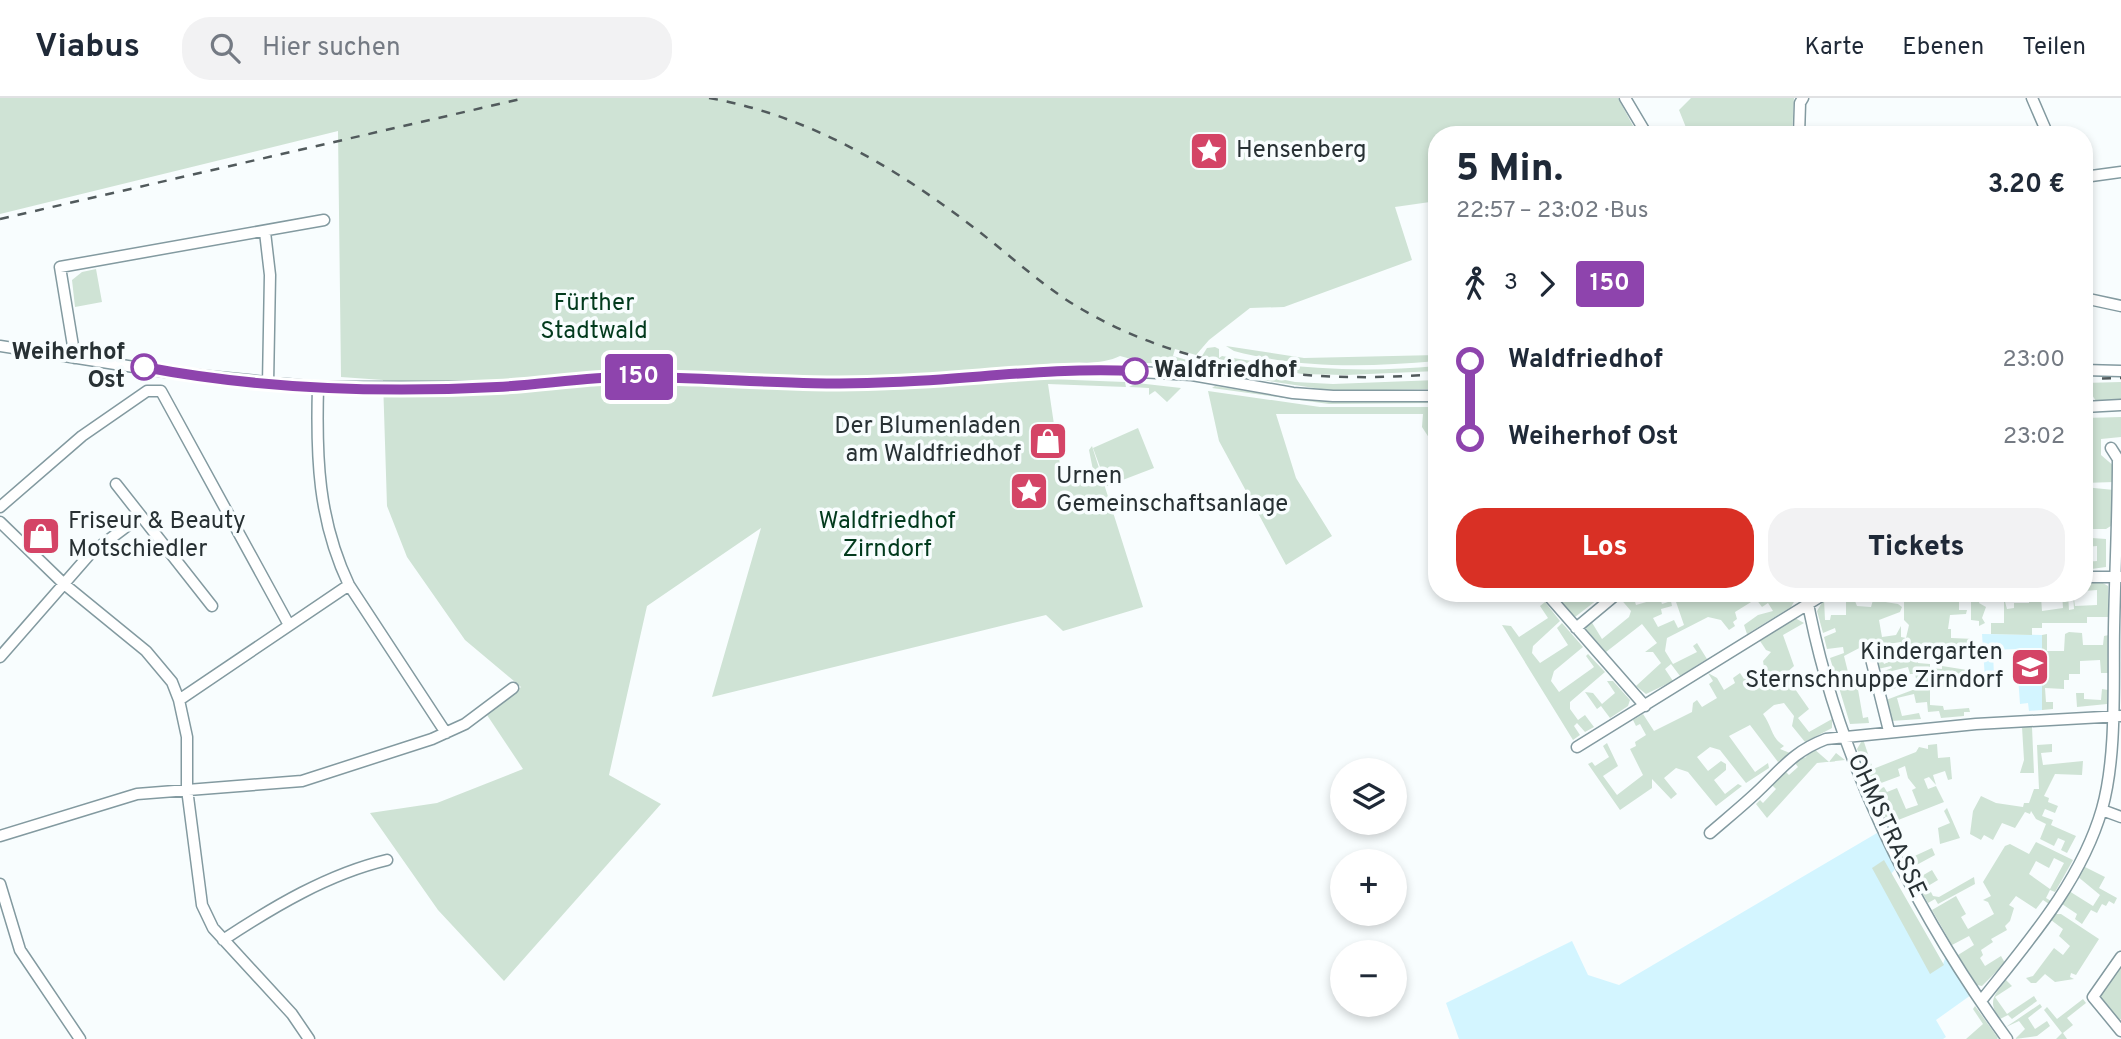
<!DOCTYPE html>
<html lang="de">
<meta charset="utf-8">
<style>
body{margin:0;font-family:Overpass,sans-serif;background:#f2f2f3;color:#1f2937;height:100vh;display:flex;flex-direction:column;font-size:26px;white-space:nowrap}
*{box-sizing:border-box;margin:0}
p{font-size:23px;color:#747a83}
.icon{flex:none;width:38px;height:38px;fill:none;stroke:currentColor;stroke-width:2;stroke-linecap:round;stroke-linejoin:round}
.map{position:relative;flex:1;overflow:hidden}
.details{position:absolute;left:1428px;top:28px;width:665px;height:476px;display:flex;flex-direction:column;background:#fff;border-radius:28px;box-shadow:0 4px 10px #0003}
.details>*{flex:none}
.badge{padding:0 14px;border-radius:5px;font-size:24px;line-height:46px}
.controls{position:absolute;left:1330px;top:660px;display:grid;gap:14px}
.controls a{display:grid;place-items:center;width:77px;height:77px;border-radius:50%;background:#fff;box-shadow:0 4px 10px #0003;font-size:35px}
.map>.badge{position:absolute;translate:-50% -50%;box-shadow:0 0 0 4px #fff}
.legs{display:flex;align-items:center;gap:10px;height:77px;padding:0 28px;font-size:23px}
.legs p{margin-inline-start:auto}
.overview{display:flex;align-items:center;justify-content:space-between;height:119px;padding:0 28px}
h1{font-size:38px;font-weight:800;line-height:52px}
.primary-button{display:flex;gap:14px;margin-top:auto;padding:14px 28px}
.primary-button a{flex:1;height:80px;border-radius:28px;background:#d93025;color:#fff;font-size:28px;font-weight:800;line-height:80px;text-align:center}
.primary-button a+a{background:#f2f2f3;color:#1f2937}
ul{padding:0 28px;list-style:none}
li{display:flex;align-items:center;gap:24px;height:77px;font-size:26px}
li i{display:grid;place-items:center;width:10px;height:100%;margin:0 9px;background:currentColor}
li i::after{content:'';width:18px;height:18px;margin:-9px;border:5px solid;border-radius:50%;background:#fff}
li p{margin-inline-start:auto}
li:first-child i{background:linear-gradient(#0000 50%,currentColor 0)}
li:last-child i{background:linear-gradient(currentColor 50%,#0000 0)}
header{display:flex;align-items:center;gap:42px;box-sizing:border-box;height:98px;padding:0 35px;background:#fff;border-bottom:2px solid #e0e1e3}
header strong{font-size:33px}
nav{display:flex;gap:38px;margin-inline-start:auto;font-size:24px}
.search{width:490px;height:63px;background:#f2f2f3;display:flex;align-items:center;gap:18px;box-sizing:border-box;padding:0 24px;border-radius:28px;color:#747a83;font-size:26px}
.map>svg:first-child{display:block}
.built{fill:#d3f5ff}
.green{fill:#cfe3d5;fill-rule:evenodd}
.lines{fill:none;stroke-linecap:round;stroke-linejoin:round}
.minor-casing{stroke:#839aa0;stroke-width:13}
.minor{stroke:#fff;stroke-width:10}
.rail{stroke:#515a5c;stroke-width:2.5;stroke-dasharray:9 9;stroke-linecap:butt}
.line-1-casing{stroke:#fff;stroke-width:16}
.line-1{stroke:#8e44ad;stroke-width:10}
.stop-1-dot{fill:#fff;stroke:#8e44ad;stroke-width:3.5}
.labels{text-anchor:middle;dominant-baseline:central;stroke-width:7;stroke-linejoin:round;paint-order:stroke}
.poi-label{font-size:24px;fill:#283134;stroke:#f8fdfe;text-anchor:start}
.park-label{font-size:24px;fill:#023a1d;stroke:#f8fdfe}
.stop-label{font-size:24px;font-weight:bold;fill:#283134;stroke:#f8fdfe;text-anchor:end}
.street-label{font-size:24px;fill:#283134;stroke:#f8fdfe}
</style>
<header>
<strong>Viabus</strong>
<div class="search"><svg class="icon" aria-label="search" viewBox="0 0 24 24"><circle cx="10" cy="10" r="6"/><path d="M15 15l6 6"/></svg>Hier suchen</div>
<nav><a>Karte</a><a>Ebenen</a><a>Teilen</a></nav>
</header>
<div class="map">
<svg width="2121" height="941" viewBox="0 0 2121 941">
<rect width="100%" height="100%" fill="#f8fdfe"/>
<!-- built -->
<path class="built" d="M1982,536l60,1v75l-13,1 -1,-8 -8,1 -4,-55 -23,1 1,28 -9,1z
M1877,735l20,34 -6,7 52,90 3,-8 25,39 -35,25 10,17 -3,2h-484l-13,-36 126,-62 16,34 31,10z"/>
<!-- green -->
<path class="green" d="M0,0h1618l20,37h-201v66l-42,6 17,53 -128,47 -34,1 -41,32 -13,15 -21,-6 -2,7 21,6 -1,2 -47,-1 -26,-7c-18,9 -49,7 -73,8v9l41,-2 14,5h-55l1,3 77,3 1,5 -78,-3 15,101 32,-5 -6,-30 3,-4 51,161 -80,24 -17,-16 -334,82 49,-169 -114,78 -38,169 52,29 -157,177 -66,-71 -68,-97 67,-10 86,-34 -36,-54 34,-28 -56,-47 -58,-83 -20,-51 -4,-126 -42,-3 -3,-246 -338,83z
M1691,0h103l-2,37h-103l-10,-25z
M96,171l6,33 -27,5 -3,-27 10,-8z
M1226,248l78,12 133,-3v6c-70,6 -134,8 -203,-10z
M1215,249l4,2v9l3,-2c73,13 141,17 215,10v5l-91,4 -44,-1 -100,-18 5,-8z
M1199,265l96,19 38,2 104,-4v9l-103,2 -156,-24h18z
M2121,284v17l-25,2 -4,-6h-8v-12z
M1137,285l44,5 -14,14 -12,-11 -6,4v-7l-20,-1z
M1215,288l85,13 137,1v3l-108,1 -117,-16z
M1208,293l112,16h117v43l-15,-23 1,-13h-147l20,64 36,58 -46,29 -67,-124z
M2121,319v20l-20,2v16l14,12 -1,15 -30,1v-65z
M1138,330l16,40 -47,18 -14,-38z
M2084,389l30,3v34l-8,5h-15l1,9 14,1v28l-22,3v-8l13,-1v-15l-13,1z
M2084,484h17l7,4 1,31h-22v6h-45v5h-10v7l-41,-1v-11h13v-25l3,11 7,-1v-5h15v-10h21v3l-9,1 1,14 21,-3 -1,-15h6l1,17 5,-1 -1,-16 2,13 22,-1v-15l-13,1z
M1576,495h30l-31,24 -16,-15z
M1622,495h16l-5,2 3,10 24,-7 2,6 9,-3 1,5 -11,3 1,5 -9,4 5,9 16,-7 4,8 6,-3 -9,-26 15,-6 8,3 11,-3 89,2 -7,12 -44,27 -3,-9 14,-10 15,-4 -5,-8 -6,4 -6,-8 -21,13 2,7 -4,3 2,4 -6,4 -8,-10 -13,-3 -41,21 -2,13 8,13 24,-12 -4,-6 4,-3 10,16 -27,17 -9,-12 -6,5 8,12 -27,13 -10,-8 25,-23 -8,-11h-8l12,-9 -15,-19 -36,28 -22,-25 7,-6 11,18 27,-22 2,-6 -13,-15z
M1971,495h11l-3,10 7,4 -4,11 3,5 -6,3v-5l-8,-1z
M1824,501l1,21h5l1,-5h15v-14h9l2,5 14,1 2,-7 25,4 4,3 -2,5 -21,8 3,17 14,-2 5,-9v11l5,1 3,-13 -5,-5v-20l55,1v9h8l-1,4 -16,1 -2,14h3v9l24,1 -7,9h-49l-1,15 12,1v4l12,1v-3l25,4 1,18 -38,-1v18l13,1 1,4 25,-2 1,4h-6v4l-23,2 -2,-7 -11,1 -1,-10 -11,1 -2,-9 -17,4 5,18 17,-3 2,6 -30,2 -5,-21 32,-12 -3,-14h-5l-2,-7 -16,4 4,17 -12,4 -5,-19 13,-5 -1,-2 -13,3 -3,-11 7,-1 2,7 20,-9 -3,-13 -33,5 -1,-3 -23,12 5,20 22,-5 2,11 -4,-7 -13,3 7,40 5,-1 1,6 -19,1 -20,-66 14,-5 -1,-6 -16,2 -3,-12 12,-5 -1,-4 -12,5 -6,-22z
M1545,504l15,19 -27,25 -1,7 8,10 28,-18 -11,-17 5,-5 21,24 -29,24 -3,10 8,11 35,-25 -8,-11 2,-2 17,18 -35,30v7l8,11 7,-5 9,12 -9,5 -8,-9 -3,3 6,9 -7,5 -71,-115 9,1 8,11 29,-19 -8,-12z
M1795,520l9,5 -21,12 11,31 -11,10 2,3 3,-2 4,9 16,-7 -13,10 14,20 -11,9 11,14 23,-13v9l-27,14 -13,-16 2,-10 -10,-13 -10,2 -11,9c9,12 8,24 21,32l-4,3 10,4 -12,9 -28,-37 -21,11 26,36 13,-9 1,5 -23,15 -26,-33 -10,-3 -13,10 11,14 13,-10 5,3v6l-12,10 11,14 13,-10 4,2 -26,20 -28,-34 -12,-4 -12,10 13,16 -6,5 -19,-20v9l-32,22 -32,-46 4,-2 3,4 14,-9 -6,-11 4,-3 11,23 -15,10 14,19 26,-20 -13,-26 6,-3 -1,-4 11,-7 -6,-11 -4,2 -3,-6 10,-6 11,17 38,-19 1,-9 4,-3 5,7 15,-9 -8,-14 4,-3 -5,-8 9,5 7,12 11,-7 -2,-5 7,-5 4,6 20,-12 -1,-6 8,-9 -5,-2 -6,-9z
M2069,534l13,1 1,12h20l1,-9 5,-1v38h-8l-1,-13 -20,1v13h-11v6h-5v9l-19,-1 1,14h7v7l-11,1v-75l5,-1v17h17l1,-17z
M1607,583h6l17,19 -2,6 -18,12 -9,-12 -4,3 -12,-17 8,1 9,11 13,-11z
M2102,591l6,1 -1,14 -30,3 -1,-14h8v6l17,1z
M2022,629h10l2,46h-14l4,-13z
M1863,641l10,30 43,-17 3,-5 9,2v-4l9,-1 1,14 12,-1 2,22 -4,1 -3,-9 -12,4 3,10 -7,-8 -5,2 4,10 8,-3 8,16 -56,22 -13,-33 9,-4 3,5 10,-4 9,21 12,-4 -6,-15 4,-2 -8,-10 -3,-12 -7,3 2,7 -27,10 -16,-37z
M2052,646v8l-11,1 2,12 40,-4 -1,14 -27,-1 -11,22 5,2 -1,4 10,4 -3,7 -10,-4 -3,7 11,4 -2,5 25,11 -9,17 -6,-3 4,-9 -7,-3 -4,8 -14,-7 6,-15 -10,-5 -5,-8 -1,3 -5,-2 -10,16 -13,-5 -9,17 -9,-5 -3,5 -11,-6 3,-23 8,-15 15,7 27,4 1,-4h5l5,-14h5l-2,-44z
M1813,650l16,14 7,-9 9,7 -28,3 -50,55 -11,-14 4,-4 3,3 13,-14 -5,-5 12,-15 6,6 9,-8 -3,-4 8,-7 2,2z
M1947,710l13,30 -20,6 -2,-16 12,-5 -6,-12z
M1898,736l10,25 24,-11 3,7 -26,14 -15,-33z
M2036,744l37,18 -18,32 -5,-2 -4,8 5,3 -2,3 -6,-4 -7,9 -20,-13 -7,9 5,3 -4,13 -5,5 2,4 -16,9 2,3 -12,8 2,5 -3,3 5,8 16,-10 4,7 -23,23 -5,-1 -19,-30 16,-10 -5,-9 -17,9 -20,-35 24,-14 10,18 -5,3 7,12 26,-15 -6,-12 -5,-2 8,-4 -8,-14 22,-36 5,-2 19,10zM2054,760l10,5 -14,26 -21,-15 7,-13 13,7z
M1884,762l60,105 -14,9 -58,-106z
M2083,768l22,11 -6,11 18,10 -3,6 -5,-3 -3,5 -4,-2 -5,9 -6,-3 -9,14 -7,-5 2,-5 -15,-10 7,-13 24,15 7,-11 -23,-19z
M1932,772l6,10 -10,6 5,10 6,1 35,-20 1,7 -37,20 -3,-5 -7,4 -13,-23z
M2056,816h5l38,25 -23,36 -5,-2 -1,4 4,2 -19,3 -10,-8 -9,9h-5l-5,-5 7,-2 21,-28 9,7 7,-9 -11,-10 4,-7 -12,-9z
M2121,864v57l-4,2 -22,-27z
M2006,882l6,6 -17,11 12,17 27,-18 3,5 -25,18 -4,-4 -8,4c-13,-17 -6,-24 6,-39z
M2083,901l3,4 -19,15 6,7 -10,8 4,6h-11l6,-6 -18,-23 3,-3 10,12z
M2040,906l2,3 -14,11 7,11 12,-8 3,5 -13,10 -22,3 10,-10 -6,-8 -13,6z
M1975,908l23,32 -1,1h-31l17,-15 -10,-15z"/>
<g class="lines">
<!-- minor casing -->
<g class="minor-casing">
<path id="minor" d="M1625,0l22,37
M2032,0l16,37
M1799,37l1,-32 3,-5
M2084,79l37,-5
M265,134l5,43 -2,109
M2084,200l37,8
M0,248l166,26 152,15h177l131,-10 185,7 83,-2 193,-13 105,6 101,18 40,3h104
M75,260l-15,-91 264,-47
M2084,272l37,1
M318,289c-2,70 0,133 31,198l97,148
M161,293l128,234
M2084,309l37,-2
M116,386l96,122
M0,409l82,-71 65,-45h14
M0,424l64,62 82,67 26,31 7,18 8,37v52l15,116 11,23 79,86 17,25
M2084,479h37
M1546,495l99,113
M1806,495c29,161 106,315 201,446
M1576,530l42,-35
M0,559l90,-103 49,-37
M1871,561l18,72
M179,602l170,-115
M1577,649l249,-154
M2102,712l19,7
M1710,735c15,-13 31,-26 46,-40 25,-23 36,-41 70,-54l150,-15 145,-8
M0,738l137,-42 165,-13 130,-42 33,-15 48,-36
M0,786l20,66 60,89
M223,842c50,-33 105,-66 164,-80
M2121,859l-28,40 28,34
M1981,903c46,-58 100,-119 121,-192 15,-53 11,-125 12,-180 1,-57 4,-113 4,-170l-7,-11"/>
</g>
<!-- minor -->
<use href="#minor" class="minor"/>
<!-- rail -->
<path class="rail" d="M709,0c98,17 186,69 264,129 36,27 71,61 110,83 108,62 231,74 354,64
M0,121l525,-121
M2084,281l37,-1"/>
</g>
<g class="lines">
<!-- line-1 casing -->
<g class="line-1-casing">
<path id="line-1" d="M144,269c115,22 236,26 353,20 43,-2 88,-10 131,-10 89,0 176,10 265,5 81,-3 160,-15 242,-11"/>
</g>
<!-- line-1 -->
<use href="#line-1" class="line-1"/>
</g>
<!-- icons -->
<defs>
<g id="sight-square" transform="scale(2.0125)"><rect x="-9" y="-9" width="18" height="18" rx="4" fill="#d44466" stroke="#f8fdfe"/><path d="M0-6L1.8-2.2L6-1.7L2.9 1.2L3.7 5.4L0 3.3L-3.7 5.4L-2.9 1.2L-6-1.7L-1.8-2.2Z" fill="#fff"/></g>
<g id="shop-square" transform="scale(2.0125)"><rect x="-9" y="-9" width="18" height="18" rx="4" fill="#d44466" stroke="#f8fdfe"/><path d="M-5-2.5h2.3a2.7 3.5 0 0 1 5.4 0H5L5.5 6h-11ZM-1.5-2.5h3a1.5 2.3 0 0 0-3 0Z" fill="#fff"/></g>
<g id="school-square" transform="scale(2.0125)"><rect x="-9" y="-9" width="18" height="18" rx="4" fill="#d44466" stroke="#f8fdfe"/><path d="M0-5L7-2L0 1L-7-2ZM-4 1L0 2.5L4 1V4Q0 6-4 4Z" fill="#fff"/></g>
</defs>
<g fill-rule="evenodd">
<use href="#sight-square" x="1209" y="53"/>
<use href="#shop-square" x="1048" y="343"/>
<use href="#sight-square" x="1029" y="393"/>
<use href="#shop-square" x="41" y="438"/>
<use href="#school-square" x="2030" y="569"/>
</g>
<!-- markers -->
<g class="stop-1-dot">
<circle cx="144" cy="269" r="12"/>
<circle cx="1135" cy="273" r="12"/>
</g>
<g class="labels">
<!-- poi labels -->
<g class="poi-label">
<text x="1236" y="53">Hensenberg</text>
<text x="1021" y="329" text-anchor="end">Der Blumenladen<tspan x="1021" dy="28">am Waldfriedhof</tspan></text>
<text x="1056" y="379">Urnen<tspan x="1056" dy="28">Gemeinschaftsanlage</tspan></text>
<text x="68" y="424">Friseur &amp; Beauty<tspan x="68" dy="28">Motschiedler</tspan></text>
<text x="2003" y="555" text-anchor="end">Kindergarten<tspan x="2003" dy="28">Sternschnuppe Zirndorf</tspan></text>
</g>
<!-- park labels -->
<g class="park-label">
<text x="594" y="206">Fürther<tspan x="594" dy="28">Stadtwald</tspan></text>
<text x="887" y="424">Waldfriedhof<tspan x="887" dy="28">Zirndorf</tspan></text>
</g>
<!-- stop labels -->
<g class="stop-label">
<text x="125" y="255">Weiherhof<tspan x="125" dy="28">Ost</tspan></text>
<text x="1154" y="273" text-anchor="start">Waldfriedhof</text>
</g>
<!-- street labels -->
<g class="street-label">
<text transform="translate(1886 728) rotate(65)">OHMSTRASSE</text>
</g>
</g>
</svg>
<div class="controls">
<a><svg class="icon" aria-label="layers" viewBox="0 0 24 24"><path d="M12 4l9 5-9 5-9-5zM3 14l9 5 9-5"/></svg></a>
<a>+</a>
<a>−</a>
</div>
<b class="badge" style="left:639px;top:279px;background:#8e44ad;color:#fff">150</b>
<section class="details">
<div class="overview"><div><h1>5 Min.</h1><p>22:57 – 23:02 · Bus</p></div><b>3.20 €</b></div>
<div class="legs"><svg class="icon" aria-label="walk" viewBox="0 0 24 24"><circle cx="13" cy="4" r="2"/><path d="M13 8l-2 6 4 7M11 14l-3 7M7 12l3-4h3l4 4"/></svg>3<svg class="icon" aria-label="forward" viewBox="0 0 24 24"><path d="M9 5l7 7-7 7"/></svg><b class="badge" style="background:#8e44ad;color:#fff">150</b></div>
<ul>
<li><i style="color:#8e44ad"></i><b>Waldfriedhof</b><p>23:00</p></li>
<li><i style="color:#8e44ad"></i><b>Weiherhof Ost</b><p>23:02</p></li>
</ul>
<div class="primary-button"><a>Los</a><a>Tickets</a></div>
</section>
</div>
